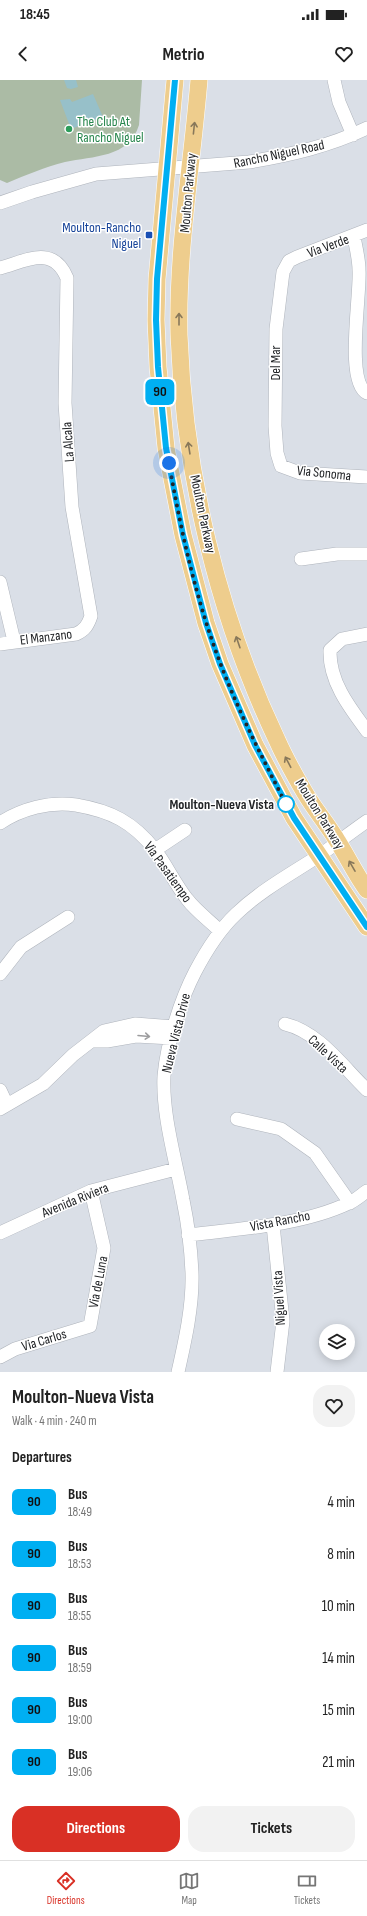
<!DOCTYPE html>
<meta charset="utf-8">
<style>
body{margin:0;font-family:"Sofia Sans Condensed",sans-serif;background:#f2f2f2;color:#222;height:100vh;display:flex;flex-direction:column;font-size:15px;white-space:nowrap}
*{box-sizing:border-box;margin:0}
p{font-size:13px;color:#767676}
.icon{flex:none;width:22px;height:22px;fill:none;stroke:currentColor;stroke-width:2;stroke-linecap:round;stroke-linejoin:round}
.map{position:relative;height:1292px;overflow:hidden}
.sheet{display:flex;flex-direction:column;background:#fff;flex:1}
.sheet>*{flex:none}
.badge{padding:0 8px;border-radius:6px;font-size:14px;line-height:26px}
.tools{position:absolute;left:319px;top:1244px;display:grid;gap:8px}
.tools a{display:grid;place-items:center;width:36px;height:36px;border-radius:50%;background:#fff;box-shadow:0 2px 10px #0003;font-size:20px}
.you{position:absolute;width:20px;height:20px;margin:-10px;border:3px solid #fff;border-radius:50%;background:#1a73e8;box-shadow:0 0 0 6px #1a73e833}
.map>.badge{position:absolute;translate:-50% -50%;box-shadow:0 0 0 2px #fff}
h2{padding:0 12px;font-size:15px;line-height:36px}
.round{display:grid;place-items:center;flex:none;width:42px;height:42px;border-radius:16px;background:#f2f2f2}
.headline{display:flex;align-items:center;justify-content:space-between;height:68px;padding:0 12px}
h1{font-size:19px;font-weight:700;line-height:30px}
.button{display:flex;gap:8px;margin-top:auto;padding:8px 12px}
.button a{flex:1;height:46px;border-radius:16px;background:#d93025;color:#fff;font-size:16px;font-weight:700;line-height:46px;text-align:center}
.button a+a{background:#f2f2f2;color:#222}
ul{padding:0;list-style:none}
li{display:flex;align-items:center;gap:12px;height:52px;padding:0 12px}
li div{flex:1}
li b{display:block;font-size:15px}
li em{font-style:normal}
li .badge{min-width:44px;font-weight:700;text-align:center}
.status{display:flex;justify-content:space-between;align-items:center;height:28px;padding:0 20px;background:#fff;direction:ltr}
.status svg{height:11px;fill:currentColor}
header{display:flex;justify-content:space-between;align-items:center;height:52px;padding:0 12px;background:#fff;font-size:18px;font-weight:700}
.tabs{display:flex;justify-content:space-around;align-items:center;height:56px;border-top:1px solid #e0e0e0;background:#fff;font-size:11px;color:#767676}
.tabs a{display:grid;justify-items:center;gap:2px}
.tabs .selected{color:#d93025}
.map>svg:first-child{display:block}
.green{fill:#abbba5}
.water{fill:#97c0c9}
.lines{fill:none;stroke-linecap:round;stroke-linejoin:round}
.minor-casing{stroke:#afb4bc;stroke-width:14}
.major-casing{stroke:#fff;stroke-width:18}
.minor{stroke:#fff;stroke-width:13}
.major{stroke:#eecd8d;stroke-width:17}
.oneway{stroke:#88785a}
.oneway2{stroke:#9c9c9e}
.line-casing{stroke:#fff;stroke-width:9}
.line{stroke:#00aff2;stroke-width:6}
.walk{stroke:#222427;stroke-width:4;stroke-dasharray:0 7.2}
.leisure-dot{fill:#2e9e5b;stroke:#fff;stroke-width:1.5}
.transit-dot{fill:#1a4fb4;stroke:#fff;stroke-width:1.5}
.stop-dot{fill:#fff;stroke:#00aff2;stroke-width:2}
.labels{text-anchor:middle;dominant-baseline:central;stroke-width:3;stroke-linejoin:round;paint-order:stroke}
.leisure-label{font-size:14px;fill:#27864d;stroke:#fff;text-anchor:start}
.street-label{font-size:14px;fill:#222427;stroke:#fff}
.transit-label{font-size:14px;fill:#164399;stroke:#fff;text-anchor:end}
.stop-label{font-size:14px;font-weight:bold;fill:#222427;stroke:#fff;text-anchor:end}
</style>
<div class="status"><b>18:45</b><svg viewBox="0 0 49 12"><path d="M0 12V9h3v3zM5 12V6h3v6zM10 12V3h3v9zM15 12V0h3v12zM26 1h20v11H26zM47 4h2v5h-2z"/></svg></div>
<header><svg class="icon" aria-label="back" viewBox="0 0 24 24"><path d="M15 5l-7 7 7 7"/></svg>Metrio<svg class="icon" aria-label="heart" viewBox="0 0 24 24"><path d="M12 20l-8-8c-3-5 5-10 8-4 3-6 11-1 8 4z"/></svg></header>
<div class="map">
<svg width="367" height="1292" viewBox="0 0 367 1292">
<rect width="100%" height="100%" fill="#dadfe7"/>
<!-- green -->
<path class="green" d="M0,0h142l-3,45c-10,33 -46,31 -74,37 -20,5 -39,13 -58,21l-7,-3z"/>
<!-- water -->
<path class="water" d="M64,0h12l2,7 -7,2 -4,-1z
M93,14l10,23 -32,12 -11,-29 10,-1 2,3z"/>
<g class="lines">
<!-- minor casing -->
<g class="minor-casing">
<path id="minor" d="M334,0l5,22 14,33
M0,123l32,-11 64,-18 153,-12c41,-7 81,-16 118,-34
M367,150l-70,27 -8,4 -6,11 -7,57 -1,97 2,27 4,13 19,7 67,4
M354,157c2,11 5,22 5,33 2,23 -14,112 8,123
M0,188c26,-7 53,-24 67,10l-2,125 7,104 19,109c-3,9 -6,14 -15,18l-76,10
M301,479l36,-5h30
M0,502l14,59
M367,651c-18,-24 -38,-50 -37,-81l12,-11 25,-5
M0,743c21,-14 50,-22 76,-18 35,6 57,17 79,45 12,16 20,34 32,49 9,12 23,22 33,32
M155,770l30,-20
M0,894l21,-27 47,-30
M285,944c34,8 58,43 82,66
M92,961h15l29,-5 36,2
M0,1010l7,15
M0,1029l43,-25 30,-29 31,-24 31,-7 39,3
M237,1039l44,10 34,24 35,50
M273,1145l10,96 -6,51
M0,1153l91,-42 85,-22
M188,1155c51,-6 115,-10 161,-32 7,-3 12,-8 18,-12
M0,1277l15,-8 75,-23 14,-78 -13,-57
M178,1292c7,-31 15,-66 14,-99 -1,-24 -4,-49 -9,-73 -7,-39 -21,-85 -19,-124 3,-33 16,-75 31,-104 11,-21 24,-42 41,-58 25,-24 55,-40 84,-59 16,-11 31,-23 47,-34"/>
</g>
<!-- major casing -->
<g class="major-casing">
<path id="major" d="M175,0l-18,199 -1,41 2,47 8,81 17,87 23,88 14,41 35,81 39,73 73,109
M199,0c-7,85 -22,170 -20,255 5,138 39,281 98,405 8,18 18,36 28,53 10,17 23,32 33,49 10,16 18,33 29,48"/>
</g>
<!-- minor -->
<use href="#minor" class="minor"/>
<!-- major -->
<use href="#major" class="major"/>
</g>
<!-- one-way arrows -->
<defs><path id="oneway-shaft" d="M-6 0H5M1.5-3L5.5 0L1.5 3" fill="none" stroke-width="1.6" stroke-linecap="round" stroke-linejoin="round"/></defs>
<g class="oneway">
<use href="#oneway-shaft" transform="translate(194 48) rotate(-84)"/>
<use href="#oneway-shaft" transform="translate(179 239) rotate(-90)"/>
<use href="#oneway-shaft" transform="translate(189 368) rotate(-99)"/>
<use href="#oneway-shaft" transform="translate(238 562) rotate(-109)"/>
<use href="#oneway-shaft" transform="translate(288 682) rotate(-118)"/>
<use href="#oneway-shaft" transform="translate(352 786) rotate(-120)"/>
</g>
<use class="oneway2" href="#oneway-shaft" transform="translate(144 956) rotate(5)"/>
<g class="lines">
<!-- line casing -->
<g class="line-casing">
<path id="line" d="M175,0l-18,199 -1,41 2,47 8,81 17,87 23,88 14,41 35,81 39,73 73,109"/>
</g>
<!-- line -->
<use href="#line" class="line"/>
<!-- walk -->
<path class="walk" d="M169,383c12,68 27,137 52,202 19,50 43,96 67,143l-2,-4"/>
</g>
<!-- markers -->
<circle class="leisure-dot" cx="69" cy="49" r="4"/>
<rect class="transit-dot" x="145" y="151" width="8" height="8" rx="2"/>
<circle class="stop-dot" cx="286" cy="724" r="8"/>
<g class="labels">
<!-- leisure labels -->
<g class="leisure-label">
<text x="77" y="41">The Club At<tspan x="77" dy="16">Rancho Niguel</tspan></text>
</g>
<!-- street labels -->
<g class="street-label">
<text transform="translate(279 74) rotate(-12)">Rancho Niguel Road</text>
<text transform="translate(188 113) rotate(-85)">Moulton Parkway</text>
<text transform="translate(328 166) rotate(-20)">Via Verde</text>
<text transform="translate(275 283) rotate(-90)">Del Mar</text>
<text transform="translate(68 362) rotate(-94)">La Alcala</text>
<text transform="translate(324 393) rotate(6)">Via Sonoma</text>
<text transform="translate(203 434) rotate(78)">Moulton Parkway</text>
<text transform="translate(46 557) rotate(-7)">El Manzano</text>
<text transform="translate(320 734) rotate(58)">Moulton Parkway</text>
<text transform="translate(168 792) rotate(54)">Via Pasatiempo</text>
<text transform="translate(176 953) rotate(-76)">Nueva Vista Drive</text>
<text transform="translate(328 974) rotate(43)">Calle Vista</text>
<text transform="translate(75 1120) rotate(-22)">Avenida Riviera</text>
<text transform="translate(280 1141) rotate(-11)">Vista Rancho</text>
<text transform="translate(98 1202) rotate(-79)">Via de Luna</text>
<text transform="translate(279 1218) rotate(-93)">Niguel Vista</text>
<text transform="translate(44 1260) rotate(-17)">Via Carlos</text>
</g>
<!-- transit labels -->
<g class="transit-label">
<text x="141" y="147">Moulton-Rancho<tspan x="141" dy="16">Niguel</tspan></text>
</g>
<!-- stop labels -->
<g class="stop-label">
<text x="274" y="724">Moulton-Nueva Vista</text>
</g>
</g>
</svg>
<div class="tools">
<a><svg class="icon" aria-label="layers" viewBox="0 0 24 24"><path d="M12 4l9 5-9 5-9-5zM3 14l9 5 9-5"/></svg></a>
</div>
<div class="you" style="left:169px;top:383px"></div>
<b class="badge" style="left:160px;top:312px;background:#00aff2;color:#111">90</b>
</div>
<section class="sheet">
<div class="headline"><div><h1>Moulton-Nueva Vista</h1><p>Walk · 4 min · 240 m</p></div><a class="round"><svg class="icon" aria-label="heart" viewBox="0 0 24 24"><path d="M12 20l-8-8c-3-5 5-10 8-4 3-6 11-1 8 4z"/></svg></a></div>
<h2>Departures</h2>
<ul>
<li><span class="badge" style="background:#00aff2;color:#111">90</span><div><b>Bus</b><p>18:49</p></div><em>4 min</em></li>
<li><span class="badge" style="background:#00aff2;color:#111">90</span><div><b>Bus</b><p>18:53</p></div><em>8 min</em></li>
<li><span class="badge" style="background:#00aff2;color:#111">90</span><div><b>Bus</b><p>18:55</p></div><em>10 min</em></li>
<li><span class="badge" style="background:#00aff2;color:#111">90</span><div><b>Bus</b><p>18:59</p></div><em>14 min</em></li>
<li><span class="badge" style="background:#00aff2;color:#111">90</span><div><b>Bus</b><p>19:00</p></div><em>15 min</em></li>
<li><span class="badge" style="background:#00aff2;color:#111">90</span><div><b>Bus</b><p>19:06</p></div><em>21 min</em></li>
</ul>
<div class="button"><a>Directions</a><a>Tickets</a></div>
</section>
<nav class="tabs">
<a class="selected"><svg class="icon" aria-label="directions" viewBox="0 0 24 24"><path d="M12 3l9 9-9 9-9-9zM9 14v-3h6M13 9l2 2-2 2"/></svg>Directions</a>
<a><svg class="icon" aria-label="map" viewBox="0 0 24 24"><path d="M3 6l6-2 6 2 6-2v14l-6 2-6-2-6 2zM9 4v14M15 6v14"/></svg>Map</a>
<a><svg class="icon" aria-label="tickets" viewBox="0 0 24 24"><path d="M3 7h18v10H3zM15 7v10"/></svg>Tickets</a>
</nav>
